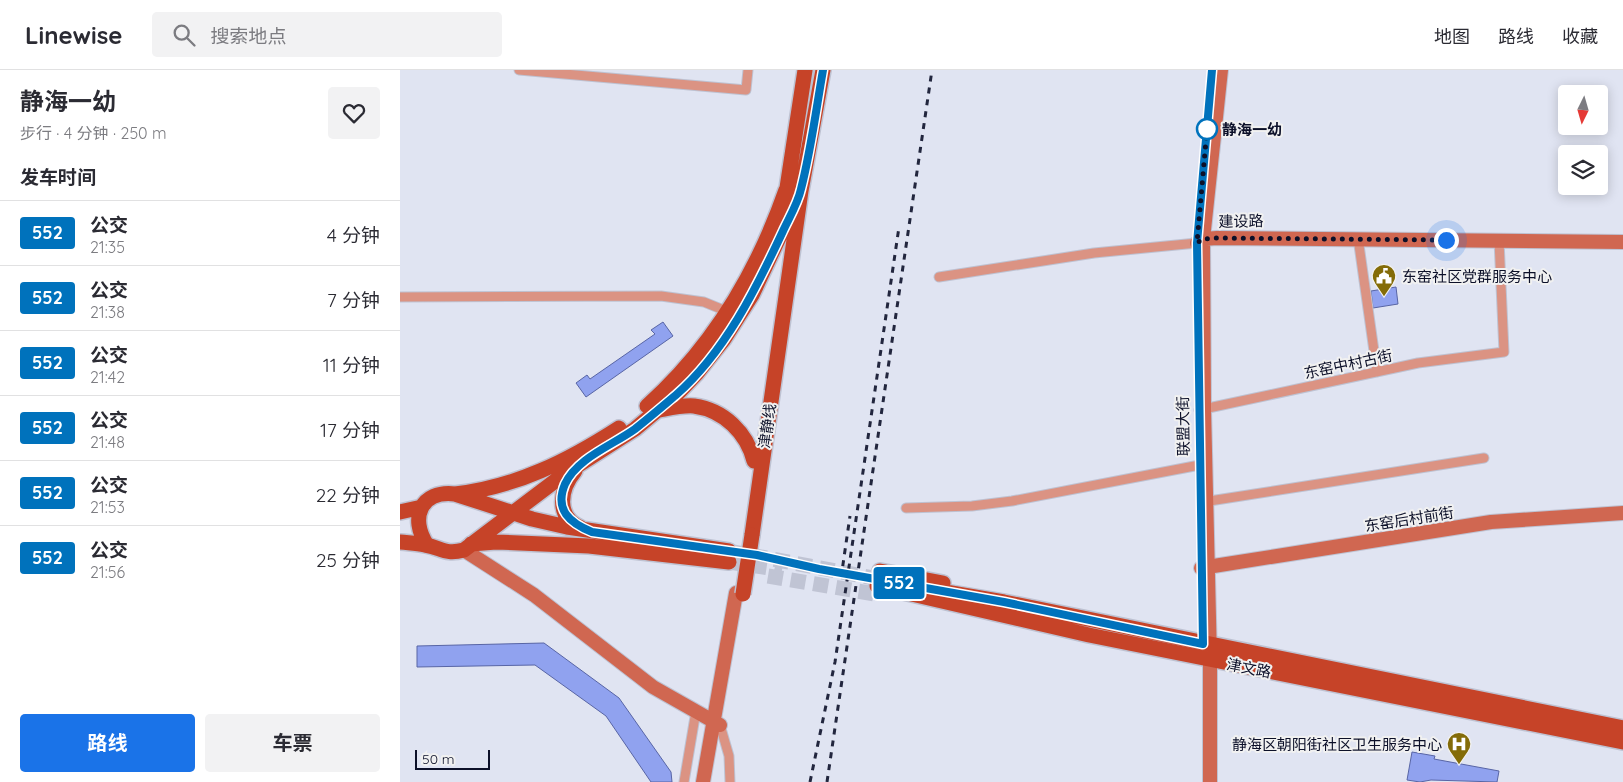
<!DOCTYPE html>
<html lang="zh">
<meta charset="utf-8">
<style>
body{margin:0;font-family:Quicksand,"Noto Sans SC",sans-serif;background:#f2f2f3;color:#2b2b33;height:100vh;display:flex;flex-direction:column;font-size:19px;white-space:nowrap}
*{box-sizing:border-box;margin:0}
p{font-size:16px;color:#7c7c81}
.icon{flex:none;width:28px;height:28px;fill:none;stroke:currentColor;stroke-width:2;stroke-linecap:round;stroke-linejoin:round}
.map{position:relative;flex:1;overflow:hidden}
.drawer{display:flex;flex-direction:column;background:#fff;width:400px}
.drawer>*{flex:none}
.badge{padding:0 10px;border-radius:4px;font-size:18px;line-height:32px}
.needle{width:32px;rotate:185deg}
.tools{position:absolute;left:1158px;top:15px;display:grid;gap:10px}
.tools a{display:grid;place-items:center;width:50px;height:50px;border-radius:5px;background:#fff;box-shadow:0 2px 12px #0003;font-size:25px}
.scale{position:absolute;left:15px;bottom:12px;width:75px;box-sizing:border-box;padding-left:5px;border:2px solid #0c1029;border-top:0;font-size:14px;line-height:18px;white-space:nowrap;color:#0c1029;-webkit-text-stroke:4px #f1f1f1;paint-order:stroke}
.you{position:absolute;width:25px;height:25px;margin:-12px;border:4px solid #fff;border-radius:50%;background:#1a73e8;box-shadow:0 0 0 8px #1a73e833}
.map>.badge{position:absolute;translate:-50% -50%;box-shadow:0 0 0 2px #fff}
h2{padding:0 20px;font-size:19px;line-height:45px}
.round{display:grid;place-items:center;flex:none;width:52px;height:52px;border-radius:5px;background:#f2f2f3}
.headline{display:flex;align-items:center;justify-content:space-between;height:85px;padding:0 20px}
h1{font-size:24px;font-weight:700;line-height:38px}
.primary-button{display:flex;gap:10px;margin-top:auto;padding:10px 20px}
.primary-button a{flex:1;height:58px;border-radius:5px;background:#1a73e8;color:#fff;font-size:20px;font-weight:700;line-height:58px;text-align:center}
.primary-button a+a{background:#f2f2f3;color:#2b2b33}
ul{padding:0;list-style:none}
li{display:flex;align-items:center;gap:15px;height:65px;padding:0 20px;border-top:1px solid #e1e1e2}
li div{flex:1}
li b{display:block;font-size:19px}
li em{font-style:normal}
li .badge{min-width:55px;font-weight:700;text-align:center}
header{display:flex;align-items:center;gap:30px;box-sizing:border-box;height:70px;padding:0 25px;background:#fff;border-bottom:1px solid #e1e1e2}
header strong{font-size:24px}
nav{display:flex;gap:28px;margin-inline-start:auto;font-size:18px}
.search{width:350px;height:45px;background:#f2f2f3;display:flex;align-items:center;gap:12px;box-sizing:border-box;padding:0 18px;border-radius:5px;color:#7c7c81;font-size:19px}
main{display:flex;flex:1;min-height:0}
.map>svg:first-child{display:block}
.building{fill:#90a2ef;stroke:#5865a5}
.lines{fill:none;stroke-linecap:round;stroke-linejoin:round}
.primary-tunnel{stroke:#c0c4d4;stroke-width:15;stroke-dasharray:15 8;stroke-linecap:butt}
.street-casing{stroke:#bec2d2;stroke-width:11}
.secondary-casing{stroke:#bec2d2;stroke-width:16}
.primary-casing{stroke:#bec2d2;stroke-width:18}
.street{stroke:#db9383;stroke-width:9}
.secondary{stroke:#d06751;stroke-width:14}
.primary{stroke:#c64328;stroke-width:15}
.rail{stroke:#22263e;stroke-width:3;stroke-dasharray:6 6;stroke-linecap:butt}
.primary-bridge-casing{stroke:#bec2d2;stroke-width:18;stroke-linecap:butt}
.primary-bridge{stroke:#c64328;stroke-width:15}
.line-casing{stroke:#fff;stroke-width:11}
.line{stroke:#0072bc;stroke-width:8}
.walk{stroke:#0c1029;stroke-width:5;stroke-dasharray:0 9}
.stop-dot{fill:#fff;stroke:#0072bc;stroke-width:2.5}
.labels{text-anchor:middle;dominant-baseline:central;stroke-width:4;stroke-linejoin:round;paint-order:stroke}
.stop-label{font-size:15px;font-weight:bold;fill:#0c1029;stroke:#f1f1f1;text-anchor:start}
.street-label{font-size:15px;fill:#0c1029;stroke:#f1f1f1}
.poi-label{font-size:15px;fill:#0c1029;stroke:#f1f1f1;text-anchor:start}
</style>
<header>
<strong>Linewise</strong>
<div class="search"><svg class="icon" aria-label="search" viewBox="0 0 24 24"><circle cx="10" cy="10" r="6"/><path d="M15 15l6 6"/></svg>搜索地点</div>
<nav><a>地图</a><a>路线</a><a>收藏</a></nav>
</header>
<main>
<section class="drawer">
<div class="headline"><div><h1>静海一幼</h1><p>步行 · 4 分钟 · 250 m</p></div><a class="round"><svg class="icon" aria-label="heart" viewBox="0 0 24 24"><path d="M12 20l-8-8c-3-5 5-10 8-4 3-6 11-1 8 4z"/></svg></a></div>
<h2>发车时间</h2>
<ul>
<li><span class="badge" style="background:#0072bc;color:#fff">552</span><div><b>公交</b><p>21:35</p></div><em>4 分钟</em></li>
<li><span class="badge" style="background:#0072bc;color:#fff">552</span><div><b>公交</b><p>21:38</p></div><em>7 分钟</em></li>
<li><span class="badge" style="background:#0072bc;color:#fff">552</span><div><b>公交</b><p>21:42</p></div><em>11 分钟</em></li>
<li><span class="badge" style="background:#0072bc;color:#fff">552</span><div><b>公交</b><p>21:48</p></div><em>17 分钟</em></li>
<li><span class="badge" style="background:#0072bc;color:#fff">552</span><div><b>公交</b><p>21:53</p></div><em>22 分钟</em></li>
<li><span class="badge" style="background:#0072bc;color:#fff">552</span><div><b>公交</b><p>21:56</p></div><em>25 分钟</em></li>
</ul>
<div class="primary-button"><a>路线</a><a>车票</a></div>
</section>
<div class="map">
<svg width="1223" height="712" viewBox="0 0 1223 712">
<rect width="100%" height="100%" fill="#e0e4f2"/>
<!-- building -->
<path class="building" d="M996,217l2,17 -25,4 -2,-17z
M263,252l10,14 -87,61 -10,-14 11,-8 3,4 65,-45 -4,-4z
M144,573l75,55 52,74 1,10h-21l-45,-66 -71,-51 -118,2v-21z
M1012,682l23,4 -1,3 65,12 -2,11 -66,-2 -11,2 -13,-2z"/>
<g class="lines">
<!-- primary-tunnel -->
<path class="primary-tunnel" d="M329,481l150,28
M329,492l53,8
M368,506l107,18"/>
<!-- street casing -->
<g class="street-casing">
<path id="street" d="M119,0l227,20 2,-20
M958,168l19,134
M539,207l155,-24 103,-10
M0,227l261,-1 43,6 27,11
M799,340l219,-47 86,-11 -5,-112
M803,432l281,-44
M506,438l66,-2 40,-5 193,-37
M320,655l9,31 1,26
M284,712l12,-71"/>
</g>
<!-- secondary casing -->
<g class="secondary-casing">
<path id="secondary" d="M797,173l6,-4 14,-1 406,4
M64,480l70,45 119,92 67,38
M801,498l290,-46 132,-9
M303,712l33,-189
M810,712v-122l-6,-251 -1,-170 18,-169"/>
</g>
<!-- primary casing -->
<g class="primary-casing">
<path id="primary" d="M385,131l20,-131
M247,336c66,-59 110,-133 139,-216
M259,340c11,-2 24,-5 35,-4 30,4 53,27 60,55
M175,401c-15,18 -20,46 6,57
M55,424c61,-7 113,-33 164,-66
M0,442l22,-5
M352,465l49,-344 22,-121
M0,472c8,1 17,1 25,3 17,3 20,10 39,5l99,-75 72,-46 44,-37 18,-19 27,-34 28,-44 49,-104
M71,474l25,-2 93,4 140,16
M27,475c-18,-27 -6,-55 28,-51l77,25 35,8 162,24
M480,501l63,12
M477,516l212,49 534,107
M528,519l76,13 619,126"/>
</g>
<!-- street -->
<use href="#street" class="street"/>
<!-- secondary -->
<use href="#secondary" class="secondary"/>
<!-- primary -->
<use href="#primary" class="primary"/>
<!-- rail -->
<path class="rail" d="M441,508l9,-62
M410,712l25,-120 64,-435
M427,712l105,-712"/>
<!-- primary-bridge casing -->
<g class="primary-bridge-casing">
<path id="primary-bridge" d="M343,524l9,-59"/>
</g>
<!-- primary-bridge -->
<use href="#primary-bridge" class="primary-bridge"/>
</g>
<g class="lines">
<!-- line casing -->
<g class="line-casing">
<path id="line" d="M423,0c-7,40 -12,80 -22,119 -3,14 -12,29 -18,42 -27,58 -58,121 -107,164 -13,11 -27,23 -41,34 -22,16 -58,29 -70,55 -11,26 5,39 27,48l165,23 62,14 185,33 199,42 -6,-401 15,-173"/>
</g>
<!-- line -->
<use href="#line" class="line"/>
<!-- walk -->
<path class="walk" d="M807,59l-10,114 6,-4 14,-1 229,2"/>
</g>
<!-- icons -->
<defs>
<g id="civic-pin" transform="scale(1.25)"><path d="M0 17L-7.5 6A9.5 9.5 0 1 1 7.5 6Z" fill="#846c08" stroke="#f1f1f1"/><path d="M-.6-6.5H3V-4.5H.6V-3L4-1V1h2V6H-6V1h2V-1L-.6-3ZM-1.2 2.5V6h2.4V2.5Z" fill="#fff"/></g>
<g id="hospital-pin" transform="scale(1.25)"><path d="M0 17L-7.5 6A9.5 9.5 0 1 1 7.5 6Z" fill="#846c08" stroke="#f1f1f1"/><path d="M-5-5h3v3.5h4V-5h3V5h-3V1.5h-4V5h-3Z" fill="#fff"/></g>
</defs>
<g fill-rule="evenodd">
<use href="#civic-pin" x="984" y="206"/>
<use href="#hospital-pin" x="1059" y="674"/>
</g>
<!-- markers -->
<circle class="stop-dot" cx="807" cy="59" r="10"/>
<g class="labels">
<!-- stop labels -->
<g class="stop-label">
<text x="822" y="59">静海一幼</text>
</g>
<!-- street labels -->
<g class="street-label">
<text transform="translate(841 151) rotate(-1)">建设路</text>
<text transform="translate(948 294) rotate(-12)">东窑中村古街</text>
<text transform="translate(367 356) rotate(-82)">津静线</text>
<text transform="translate(783 356) rotate(-91)">联盟大街</text>
<text transform="translate(1009 449) rotate(-9)">东窑后村前街</text>
<text transform="translate(849 598) rotate(11)">津文路</text>
</g>
<!-- poi labels -->
<g class="poi-label">
<text x="1002" y="206">东窑社区党群服务中心</text>
<text x="1042" y="674" text-anchor="end">静海区朝阳街社区卫生服务中心</text>
</g>
</g>
</svg>
<div class="tools">
<a><svg class="needle" viewBox="-14 -14 28 28"><path d="M0-13l5 13h-10z" fill="#e53935"/><path d="M0 13l5-13h-10z" fill="#7c7c81"/></svg></a>
<a><svg class="icon" aria-label="layers" viewBox="0 0 24 24"><path d="M12 4l9 5-9 5-9-5zM3 14l9 5 9-5"/></svg></a>
</div>
<div class="scale">50 m</div>
<div class="you" style="left:1046px;top:170px"></div>
<b class="badge" style="left:499px;top:513px;background:#0072bc;color:#fff">552</b>
</div>
</main>
